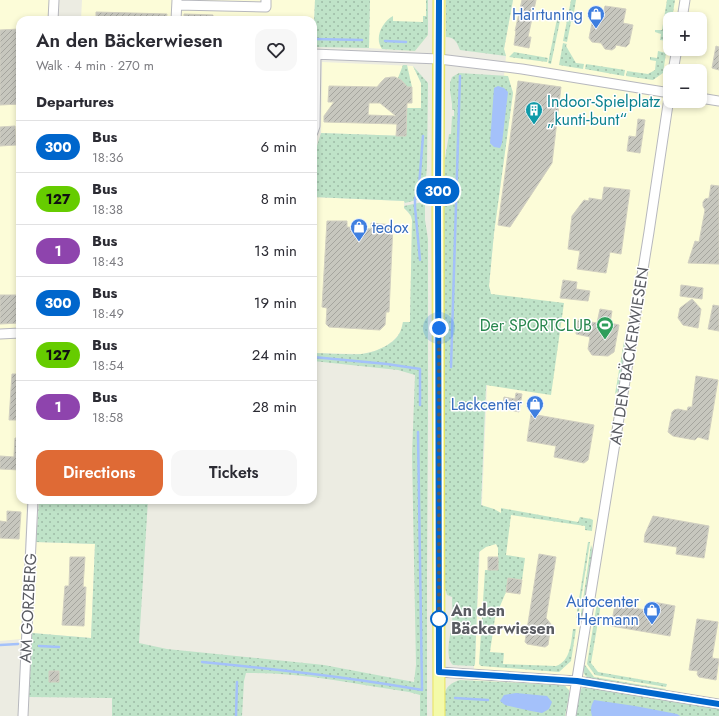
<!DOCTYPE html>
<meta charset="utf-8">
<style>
body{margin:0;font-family:Jost,sans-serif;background:#f7f7f7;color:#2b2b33;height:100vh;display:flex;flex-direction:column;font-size:15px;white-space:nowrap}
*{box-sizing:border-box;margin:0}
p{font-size:13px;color:#7c7c81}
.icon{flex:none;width:22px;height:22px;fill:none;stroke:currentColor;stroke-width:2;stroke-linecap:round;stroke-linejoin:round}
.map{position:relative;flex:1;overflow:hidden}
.panel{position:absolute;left:16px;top:16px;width:301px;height:488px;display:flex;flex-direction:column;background:#fff;border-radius:12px;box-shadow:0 2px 6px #0003}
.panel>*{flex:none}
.badge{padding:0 8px;border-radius:13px;font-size:14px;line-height:26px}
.controls{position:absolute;left:663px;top:12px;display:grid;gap:8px}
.controls a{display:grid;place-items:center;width:44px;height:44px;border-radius:8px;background:#fff;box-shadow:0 2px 6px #0003;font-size:20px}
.you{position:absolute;width:20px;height:20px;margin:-10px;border:3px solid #fff;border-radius:50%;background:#1a73e8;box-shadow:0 0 0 6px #1a73e833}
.map>.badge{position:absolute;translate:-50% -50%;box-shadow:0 0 0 2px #fff}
h2{padding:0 20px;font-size:15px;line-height:36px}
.round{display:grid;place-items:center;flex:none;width:42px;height:42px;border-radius:12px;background:#f7f7f7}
.headline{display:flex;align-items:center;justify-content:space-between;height:68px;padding:0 20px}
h1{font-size:19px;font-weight:600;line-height:30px}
.primary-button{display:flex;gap:8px;margin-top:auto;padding:8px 20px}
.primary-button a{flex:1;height:46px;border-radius:12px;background:#df6a35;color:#fff;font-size:16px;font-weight:600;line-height:46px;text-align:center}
.primary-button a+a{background:#f7f7f7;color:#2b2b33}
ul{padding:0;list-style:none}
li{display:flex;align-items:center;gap:12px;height:52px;padding:0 20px;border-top:1px solid #e1e1e2}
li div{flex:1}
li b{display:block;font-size:15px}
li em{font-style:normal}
li .badge{min-width:44px;font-weight:700;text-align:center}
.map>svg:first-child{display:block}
.commercial{fill:#fcfcd8;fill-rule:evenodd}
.grass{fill:url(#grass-dots)}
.water{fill:#a4c1fa}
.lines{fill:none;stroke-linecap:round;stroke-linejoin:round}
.stream{stroke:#a4c1fa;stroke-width:2.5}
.building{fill:url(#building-hatch);stroke:#d1cfc1;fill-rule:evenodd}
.minor-casing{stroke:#b7b8be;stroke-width:11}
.major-casing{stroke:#e9e35e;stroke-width:13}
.minor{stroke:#fff;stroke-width:9}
.major{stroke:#f4faa9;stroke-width:11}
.line-casing{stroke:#fff;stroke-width:9}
.line{stroke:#06c;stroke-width:6}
.walk{stroke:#5a5c62;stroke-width:4;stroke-dasharray:0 7.2}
.stop-dot{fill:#fff;stroke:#06c;stroke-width:2}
.labels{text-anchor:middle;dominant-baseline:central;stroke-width:3;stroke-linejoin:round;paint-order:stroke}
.shop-label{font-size:16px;fill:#366cbe;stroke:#fff;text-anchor:end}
.culture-label{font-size:16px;fill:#0d838f;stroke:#fff;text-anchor:start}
.leisure-label{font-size:16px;fill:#27864d;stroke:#fff;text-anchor:end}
.street-label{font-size:16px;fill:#5a5c62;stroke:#fff}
.stop-label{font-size:16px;font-weight:bold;fill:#5a5c62;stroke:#fff;text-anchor:start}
</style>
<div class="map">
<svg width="719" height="716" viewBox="0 0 719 716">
<defs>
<pattern id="grass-dots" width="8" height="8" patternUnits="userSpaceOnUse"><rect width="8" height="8" fill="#bfe3c8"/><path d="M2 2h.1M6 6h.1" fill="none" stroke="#9ebba6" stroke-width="1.8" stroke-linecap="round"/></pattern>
<pattern id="building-hatch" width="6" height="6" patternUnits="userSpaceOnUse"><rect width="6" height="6" fill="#c7c7be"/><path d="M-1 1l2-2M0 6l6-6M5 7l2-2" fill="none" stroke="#a5a59e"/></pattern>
</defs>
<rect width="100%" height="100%" fill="#ecece2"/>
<!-- commercial -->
<path class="commercial" d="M0,0h50l-1,20h-29v309l-20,1z
M82,0h233l-2,47v1v-28h-232z
M370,0h58v35l-13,16 -46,-3z
M513,0h206v716h-275l1,-24 5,-7 5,-3 5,-2 13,1 1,-15 1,-2 16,-370 -2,-8 5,-53 19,-140 -5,-16 -4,-1 2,-20 -2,-7zM670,19h30v30h-30zM670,71h30v30h-30z
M322,62l91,4 8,17v25l-15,28 -85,-3z
M313,197l91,4v7l7,8 1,4 -2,103 -7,-1 -1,7 -3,5 -5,6 -8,6 -11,5 -13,3 -49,-1z
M20,335v165h7l-6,139 -21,2v-305z
M36,542l59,2 -4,94 -59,-5z"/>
<!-- grass -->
<path class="grass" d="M315,0h55l-1,48 -56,-1z
M426,0h2v35l-13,16 -33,-2c-8,-11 0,-27 11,-33v5l30,1v-6h3z
M446,0h67l-9,49 2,7 -46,-6c-3,-7 -5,-13 -14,-13z
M571,0h5l-2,12 5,9 -8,1 -4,20 -4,-1z
M667,0h8l-3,19h-2v10l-2,12 -8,-1 1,-6 -6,-2v-2h7z
M556,13l4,1 1,2 -10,48 -3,-1 9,-44 -6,-2 2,-3z
M563,43l4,1 -1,2 10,17 8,1 -1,5 -24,-4z
M658,51l8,2 -3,20 -10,7 -27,-4 1,-5 21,3 7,-4 1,-9 -6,-1v-3l7,1z
M514,52l34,6 -1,4 -38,-5z
M586,64l39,6 -1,6 -39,-7z
M403,65h4l5,22h-5l-3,-4 -6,-5z
M413,66l15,17 -1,84 -3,31 -19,5 -1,-2 -91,-4 2,-45 6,-19 85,3 1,-28h14v-25z
M459,73l49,3 5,17 -19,140 -5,53 2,8 73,9 -13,92 -65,-10 -5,120 13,4 7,4v-5l77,14 2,-5 11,2 2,1 -1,11 -7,-1v-4l-74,-11 -5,40 19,3 -3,22 -14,-2 -2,14 -11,26 -5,34 14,1 -1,11 53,2c15,-5 15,-24 17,-37h3l-5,32 -12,11 -78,-6 -2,-2 6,-94h13v-22l-2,-4 -10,3 -7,5 -4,112 -1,2 -21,-1c-9,-8 -2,-31 -1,-43 1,-8 0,-17 0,-25l-5,-2 -3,-10 -1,-370 2,-56 4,-25h2l1,-18h2v-6h-2v-6l-2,-14v-7l2,-6z
M423,202l2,1v17l3,19v176l-1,160v141h-7v-21l-11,-3c-54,-8 -108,-20 -163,-19l-2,8 -2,35h-130v-18l-83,-1 3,-64 59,5 4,-94 -59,-2 3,-40 35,1v-3h74l-9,143 28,6 157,16 90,17 2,-17 -4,-211 3,-79 -17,-5 -85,-9v-8c15,0 33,2 48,1 12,-1 32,-9 38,-20 2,-3 3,-8 4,-12h7l2,-102 -1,-4 -3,-4 -4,-4v-2z
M626,330l2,2 -9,58 -4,4z
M588,542h2l-12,76h-2z
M591,545l2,6 -10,66 -3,3z
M597,603l4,1 -10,59 7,9 69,12 -1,3 -71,-12 -8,-11z
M583,665h2l9,12 72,12 -3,2 -72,-11c-7,-4 -9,-8 -8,-15z
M460,680l104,5 5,5v6l-4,20h-121c0,-17 -4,-30 16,-36z
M588,686l131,22v8h-145l5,-26 3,-2z"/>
<!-- water -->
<path class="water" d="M498,86l6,2 4,4 -6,51 -2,5 -6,-1 -4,-4 4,-55z
M516,693l31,3 5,6 -3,7 -7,4 -11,-2 -26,-6 -5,-4 4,-6z
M594,700l41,6 42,8 3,2h-88c-2,-7 -1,-10 2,-16z"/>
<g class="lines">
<!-- stream -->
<path class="stream" d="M313,39l49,1
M385,41l21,1
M420,260l-5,-53v-8l4,-13 4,-50
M313,357l74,7 33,5v36
M451,367l9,-291
M0,645l18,-1
M39,646l20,1
M202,662c74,7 147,15 220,28l-4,-258
M455,698l33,2
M236,716l1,-34"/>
</g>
<!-- building -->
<path class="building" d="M522,0h14l-8,37h3l-2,11 -15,-3 2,-14h-1z
M605,6l21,3 -3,14 10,2 -4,19 -3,3 -10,-2 -1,3 -3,2 -7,-1 -4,-6 -9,-1 -3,-4 4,-20 9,2z
M96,12l71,2 -1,6h-70z
M184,14l29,1v5h-29z
M20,29v75l-20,1v-75z
M716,46l3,1v23l-7,-2z
M392,77h3l6,3 3,3 3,4h5v16h-5l-1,33h-10l1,-12 -73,-2v-6l10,-14h-6l1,-16 48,1 5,-6 3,-3zM369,103h11l16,13 -28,-1z
M518,81l43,6 -9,76 -42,64 -12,-2z
M638,119l7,1 -5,33 -13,-2 2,-15 7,1z
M15,126l1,19 -16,1v-19z
M711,185l8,1v78l-31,-1 7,-22 4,1 6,-32 -2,-4v-4l2,-3 4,-1z
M604,187l26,3 -9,64 -11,-2 -4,21 -29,-4 3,-18 -12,-2 4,-33 12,-16 5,1v-3l13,2z
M327,221h20v6l24,2v-6l22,2 -4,87h-3l-1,13 -5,5 -51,-3 -3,-3 1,-16 -5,-1z
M563,280l14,2 -1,7 14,2 -2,10 -28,-3z
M681,285l22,3 -1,11 -22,-3z
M0,295h20v28l-20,1z
M692,299l9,10 -3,19 -15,-3 -5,-7 2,-10z
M713,305l6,1v25l-11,-2z
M600,309l12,2 -2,12 9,2 -5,27 -6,4 -16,-1 -4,-6 2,-12 -14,-3 2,-14 19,3z
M12,374h8v46h-11z
M696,376l22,4 -10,60 -10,-3 -3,3 -22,-4 -5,-4 4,-20 2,-2 4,-1 9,2 1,-4h4z
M516,393l6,1 -3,18 -17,-4 2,-11 11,2z
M531,414l63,11 -6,35 -4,3 -30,-6 2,-11 -29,-5z
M15,438h5v32l-20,-1v-13l14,1z
M7,511l14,1 -2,27 -19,-1v-17l7,1z
M653,516l56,10 -5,32 -28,-4 1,-7 -33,-5 1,-8z
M539,554l17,3 -10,61 5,6 -3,21 -3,2 -18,-3 -2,-2z
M70,557h15l-2,30h3l-2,39 -22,-1 3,-39h4z
M488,557h10v13h-10z
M508,578l14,2 -2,14 -14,-2z
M653,602l22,4 -5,30 -59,-10 4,-21 37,6z
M697,619l21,3 -6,36 7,1 -3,21 -17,-3 -2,-3 1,-3 -9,-1z
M49,671h10v11h-10z"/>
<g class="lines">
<!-- minor casing -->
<g class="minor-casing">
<path id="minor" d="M177,5l89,2v-7
M682,19l3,-19
M53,20l1,-20
M176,20l1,-20
M313,54l126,5 83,10 148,24
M673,71l4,-22
M700,98l19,3
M313,132l2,-6 1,-72
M0,334l20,-1
M439,672l138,9 142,23
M23,716l10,-216
M571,716l78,-484 21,-141"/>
</g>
<!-- major casing -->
<g class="major-casing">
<path id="major" d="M439,716l-1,-526 1,-190"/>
</g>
<!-- minor -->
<use href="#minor" class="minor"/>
<!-- major -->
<use href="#major" class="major"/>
</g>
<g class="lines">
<!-- line casing -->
<g class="line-casing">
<path id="line" d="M439,0l-1,190 1,482 138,9 142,23"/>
</g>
<!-- line -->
<use href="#line" class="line"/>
<!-- walk -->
<path class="walk" d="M439,328v299v-8"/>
</g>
<!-- icons -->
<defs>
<g id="shop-pin" transform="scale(0.9)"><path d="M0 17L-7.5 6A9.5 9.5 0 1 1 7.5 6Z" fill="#3f7fe0" stroke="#fff"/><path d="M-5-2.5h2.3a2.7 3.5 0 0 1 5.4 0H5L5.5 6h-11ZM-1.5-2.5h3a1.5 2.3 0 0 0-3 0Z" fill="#fff"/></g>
<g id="building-pin" transform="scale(0.9)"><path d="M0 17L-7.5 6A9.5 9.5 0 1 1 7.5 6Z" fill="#0f9aa8" stroke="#fff"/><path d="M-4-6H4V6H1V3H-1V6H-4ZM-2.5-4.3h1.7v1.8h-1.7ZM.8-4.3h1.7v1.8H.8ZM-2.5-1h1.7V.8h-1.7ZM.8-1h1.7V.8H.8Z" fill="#fff"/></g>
<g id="stadium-pin" transform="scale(0.9)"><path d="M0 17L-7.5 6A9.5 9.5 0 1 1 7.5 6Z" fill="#2e9e5b" stroke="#fff"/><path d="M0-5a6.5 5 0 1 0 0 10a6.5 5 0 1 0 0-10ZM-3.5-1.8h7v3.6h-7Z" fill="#fff"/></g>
</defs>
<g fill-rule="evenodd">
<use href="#shop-pin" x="596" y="14"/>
<use href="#building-pin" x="534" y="110"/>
<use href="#shop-pin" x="359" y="227"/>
<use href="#stadium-pin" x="605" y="325"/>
<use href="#shop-pin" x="535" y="404"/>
<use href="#shop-pin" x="652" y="610"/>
</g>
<!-- markers -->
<circle class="stop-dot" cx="439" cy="619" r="8"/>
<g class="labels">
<!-- shop labels -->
<g class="shop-label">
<text x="583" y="14">Hairtuning</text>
<text x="372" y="227" text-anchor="start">tedox</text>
<text x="522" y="404">Lackcenter</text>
<text x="639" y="601">Autocenter<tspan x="639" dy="18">Hermann</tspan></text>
</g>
<!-- culture labels -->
<g class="culture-label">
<text x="547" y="101">Indoor-Spielplatz<tspan x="547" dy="18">„kunti-bunt“</tspan></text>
</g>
<!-- leisure labels -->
<g class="leisure-label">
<text x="592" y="325">Der SPORTCLUB</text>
</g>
<!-- street labels -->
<g class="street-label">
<text transform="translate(629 356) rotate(-81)">AN DEN BÄCKERWIESEN</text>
<text transform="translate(28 608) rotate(-87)">AM GORZBERG</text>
</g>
<!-- stop labels -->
<g class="stop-label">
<text x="451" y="610">An den<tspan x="451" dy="18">Bäckerwiesen</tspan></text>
</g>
</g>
</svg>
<div class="controls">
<a>+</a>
<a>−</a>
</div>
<div class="you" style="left:439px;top:328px"></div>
<b class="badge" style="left:438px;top:191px;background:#06c;color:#fff">300</b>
<section class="panel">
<div class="headline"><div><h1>An den Bäckerwiesen</h1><p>Walk · 4 min · 270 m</p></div><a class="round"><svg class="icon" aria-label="heart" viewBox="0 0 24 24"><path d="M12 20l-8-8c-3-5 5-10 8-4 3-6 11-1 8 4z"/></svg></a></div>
<h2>Departures</h2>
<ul>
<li><span class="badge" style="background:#06c;color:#fff">300</span><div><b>Bus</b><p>18:36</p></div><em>6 min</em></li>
<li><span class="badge" style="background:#6c0;color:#111">127</span><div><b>Bus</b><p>18:38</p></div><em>8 min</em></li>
<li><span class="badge" style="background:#8e44ad;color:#fff">1</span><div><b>Bus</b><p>18:43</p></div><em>13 min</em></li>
<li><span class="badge" style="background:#06c;color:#fff">300</span><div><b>Bus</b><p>18:49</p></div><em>19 min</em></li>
<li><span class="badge" style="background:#6c0;color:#111">127</span><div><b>Bus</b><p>18:54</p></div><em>24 min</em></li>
<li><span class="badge" style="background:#8e44ad;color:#fff">1</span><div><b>Bus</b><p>18:58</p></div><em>28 min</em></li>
</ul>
<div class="primary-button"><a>Directions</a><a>Tickets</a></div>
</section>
</div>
